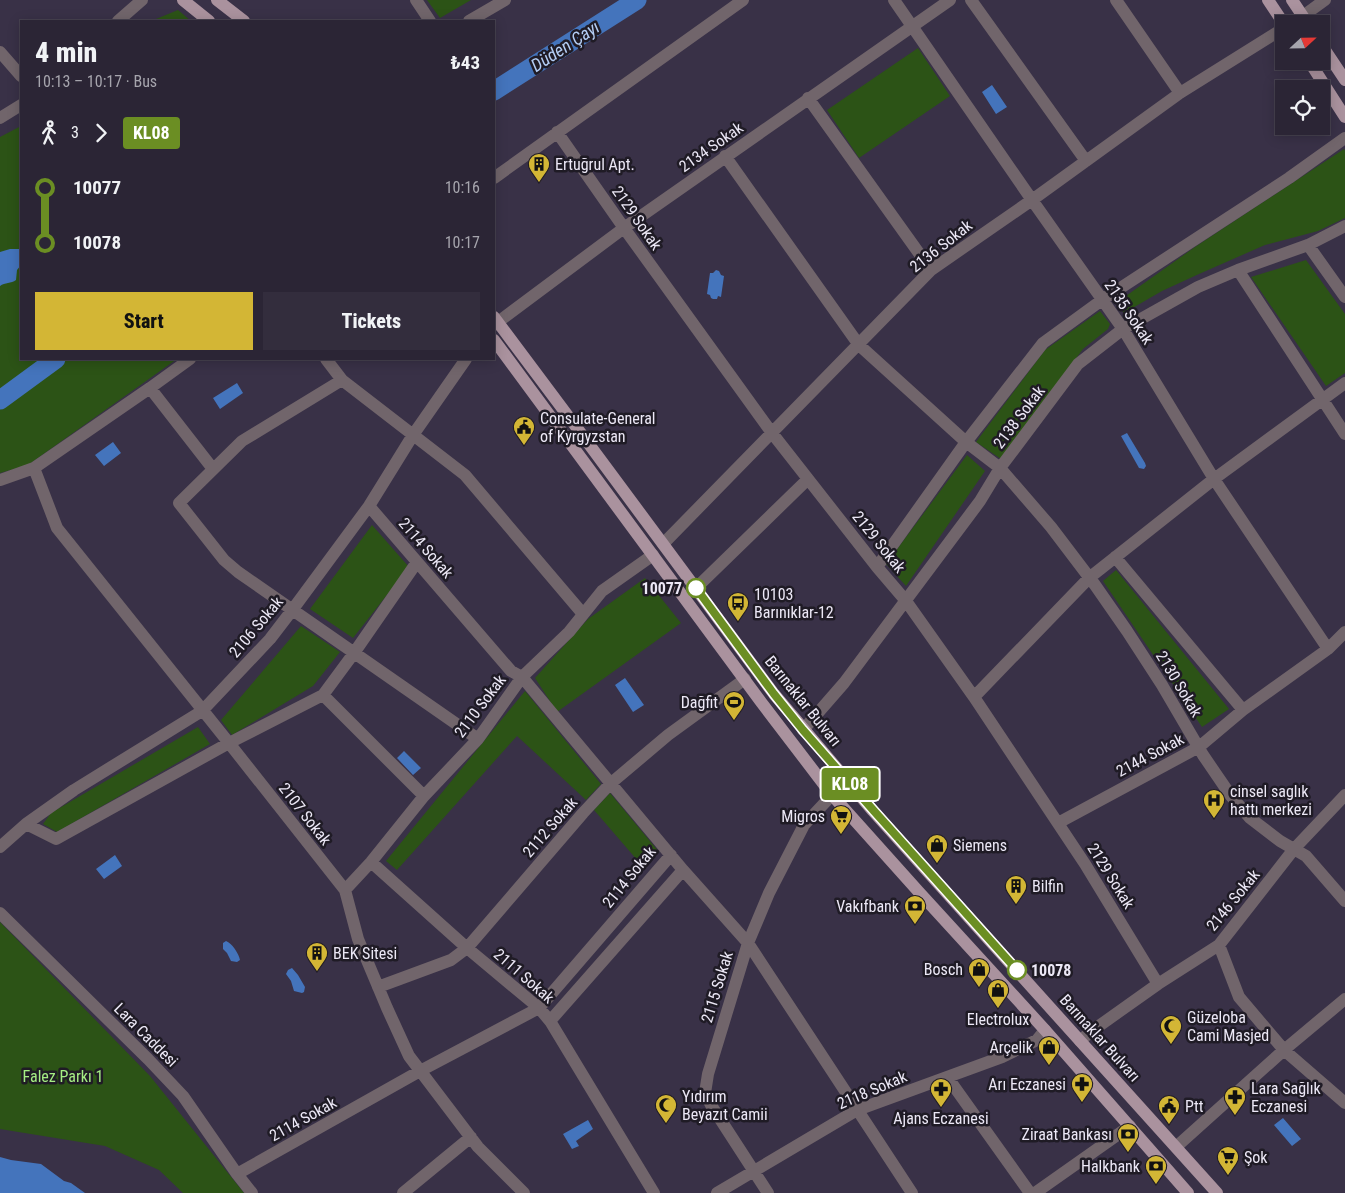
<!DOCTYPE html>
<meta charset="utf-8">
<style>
body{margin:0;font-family:"Roboto Condensed",sans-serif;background:#332d3d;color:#f1f3f6;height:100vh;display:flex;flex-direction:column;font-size:19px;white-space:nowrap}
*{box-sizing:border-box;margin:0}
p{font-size:16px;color:#a6a5ad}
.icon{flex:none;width:28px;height:28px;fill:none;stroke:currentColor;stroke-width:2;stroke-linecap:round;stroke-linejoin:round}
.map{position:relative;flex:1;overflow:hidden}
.panel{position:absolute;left:20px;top:20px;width:475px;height:340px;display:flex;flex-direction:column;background:#2b2535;border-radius:0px;box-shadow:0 2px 12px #0003,0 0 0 1px #474250}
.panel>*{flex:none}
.badge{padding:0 10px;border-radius:4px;font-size:18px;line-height:32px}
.needle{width:32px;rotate:68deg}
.tools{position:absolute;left:1275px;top:15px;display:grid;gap:10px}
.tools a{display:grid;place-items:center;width:55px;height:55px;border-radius:0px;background:#2b2535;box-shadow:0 2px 12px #0003,0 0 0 1px #474250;font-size:25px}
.map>.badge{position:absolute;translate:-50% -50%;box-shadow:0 0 0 2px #fff}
.legs{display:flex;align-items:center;gap:8px;height:55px;padding:0 15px;font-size:16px}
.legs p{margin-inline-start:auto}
.summary{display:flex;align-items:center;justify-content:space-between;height:85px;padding:0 15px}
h1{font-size:28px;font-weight:800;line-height:38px}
.button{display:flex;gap:10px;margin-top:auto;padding:10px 15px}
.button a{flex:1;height:58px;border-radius:0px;background:#d3b635;color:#111;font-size:20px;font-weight:800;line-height:58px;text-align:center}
.button a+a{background:#332d3d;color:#f1f3f6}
ul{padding:0 15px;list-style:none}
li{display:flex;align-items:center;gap:18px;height:55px;font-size:19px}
li i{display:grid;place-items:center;width:8px;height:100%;margin:0 6px;background:currentColor}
li i::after{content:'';width:12px;height:12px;margin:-6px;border:4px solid;border-radius:50%;background:#2b2535}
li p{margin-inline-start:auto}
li:first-child i{background:linear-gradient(#0000 50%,currentColor 0)}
li:last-child i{background:linear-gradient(currentColor 50%,#0000 0)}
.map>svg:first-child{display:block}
.green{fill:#2c5316}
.water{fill:#4474bc}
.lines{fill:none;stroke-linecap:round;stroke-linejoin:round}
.river{stroke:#4474bc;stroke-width:19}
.minor{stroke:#71656b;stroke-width:12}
.major{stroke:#aa929e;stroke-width:12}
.line-1-casing{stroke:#fff;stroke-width:11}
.line-1{stroke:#6b8e23;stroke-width:8}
.stop-1-dot{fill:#fff;stroke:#6b8e23;stroke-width:2.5}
.labels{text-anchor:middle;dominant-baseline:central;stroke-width:5;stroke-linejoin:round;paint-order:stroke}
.street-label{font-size:16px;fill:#ece8f6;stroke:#1f1b25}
.poi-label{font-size:16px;fill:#ece8f6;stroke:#1f1b25;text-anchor:start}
.stop-label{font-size:16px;font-weight:bold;fill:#ece8f6;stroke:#1f1b25;text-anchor:end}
.park-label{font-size:16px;fill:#a5ed84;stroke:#1f1b25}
.water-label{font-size:18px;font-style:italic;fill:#b3cdf4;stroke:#1f1b25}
</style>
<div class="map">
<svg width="1345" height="1193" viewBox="0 0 1345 1193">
<rect width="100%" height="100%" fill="#393147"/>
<!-- green -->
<path class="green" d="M427,0h44l-31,18z
M178,10l13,11h-37l2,-2z
M918,48l32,48 -91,62 -32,-48z
M21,126v233h156l-149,106 -28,8v-336z
M1344,149l1,2v67l-27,13 -53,14 -66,29 -37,17 -38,22 -8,-10 79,-56z
M1306,260l39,54v59l-19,13 -75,-109z
M1100,311l10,13 -2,5 -25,20 -82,110 -25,-17 69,-92z
M967,455l18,16 -79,115 -20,-22z
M372,525l37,42 -56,71 -43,-29z
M1116,570l113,139 -27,18 -99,-146z
M645,578l36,45 -124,89 -22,-34 53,-59z
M301,626l39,26 -27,34 -81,49 -11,-15z
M525,691l76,93 -15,16 -69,-64 -120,134 -11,-9z
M198,727l12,17 -153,88 -14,-8 8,-11z
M610,793l49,59 -15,16 -50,-58z
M0,922l150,154 94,117h-61l-24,-23 -54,-24 -105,-17z"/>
<!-- water -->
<path class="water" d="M992,85l15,22 -11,7 -14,-22z
M10,249h11v16l-4,5 -1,10c-5,4 -11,2 -16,6v-34z
M716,270l3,1 2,4 3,1 -3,21 -3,-1 -1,3h-4l-2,-1 -1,-3 -3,-1 3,-21h3z
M237,383l6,10 -23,16 -7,-11z
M1127,433l18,30 1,3 -2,3 -5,-1 -18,-32z
M113,442l8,11 -17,13 -9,-11z
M625,678l19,27 -11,7 -18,-27z
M404,751l17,17 -8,7 -16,-17z
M115,855l7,11 -18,13 -8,-10z
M226,941c6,2 13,13 14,19l-3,2 -6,-1 -4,-8 -4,-4v-6z
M292,968l6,7 7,12 -1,5 -2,1 -8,-2 -3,-10 -5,-7 2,-4z
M1283,1118l18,21 -9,7 -18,-21z
M588,1120l5,9 -17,12 3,5 -7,3 -9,-15z
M0,1157l11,3 30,4 23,17 7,2 14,10h-85z"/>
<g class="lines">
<!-- river -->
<path class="river" d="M494,91l143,-91
M0,400l56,-41"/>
<!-- minor -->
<path class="minor" d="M416,0l14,21
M894,0l138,200 91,129 91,150 114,170
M971,0l115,161
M1116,0l64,93
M1303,16l22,-16
M118,21l24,-21
M469,21l36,-21
M0,52l21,24
M808,98l123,172
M0,118l21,-13
M557,132l67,96 148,205 105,134 29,34 68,96 111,167 73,120
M725,156l134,189 107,97 34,26 51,59 44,58 32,46 35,54 41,70 28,41 19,22 30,23 26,15 39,45
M494,178l249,-178
M1308,245l37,52
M1238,270l107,164
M494,325l130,-97 326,-228
M326,359l16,21 -100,61 -63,62 45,57 14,12 240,167
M342,380l123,95 118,139
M150,388l63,81
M34,468l23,60 172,215 116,147 13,49 29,69 22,48 69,91 46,46
M0,480l34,-12 116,-80 40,-29
M369,506l142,165 11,6 161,193
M663,544l268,-274 101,-70 148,-107 104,-65
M1115,557l128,153
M877,567l89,-125 77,-99 59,-43 187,-122 56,-40
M696,588l111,-108
M323,695l101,101
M974,697l115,-119 125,-99 131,-96
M803,730l41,-47 136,-182 20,-33 78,-104 45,-35 75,-42 40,-17 70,-25 37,-19
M1058,823l141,-76 44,-37 85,-61 17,-17
M26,824l30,15 173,-96 94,-48 31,-42 63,-91
M0,847l26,-23 48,-34 128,-79 68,-72 23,-30 76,-103 44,-71 53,-76
M371,862l96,86 72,60 11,13 104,172
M345,890l26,-28 53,-66 54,-57 44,-62 47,-45 33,-41 51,-36
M0,913l148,146 35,37 54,78 15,19
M1219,945l20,52 45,53 61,53
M378,987l73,-27 16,-12 116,-135 27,-29 58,-49 77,-56
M550,1021l133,-151 65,73 164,250
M1080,1041l9,-8 69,-49 61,-39 75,-96 51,-54
M948,1078l82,115
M1176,1147l108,-97 61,-51
M237,1174l183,-103 119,-63 132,-153
M403,1193l68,-56
M717,1193l140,-83 145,-53 35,-17 8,-10
M768,1193l-57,-88 -6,-12 3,-19 40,-131 21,-50 35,-68 28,-30
M1035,1193l95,-67"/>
<!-- major -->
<path class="major" d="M183,0l26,21
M217,0l27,21
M1268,0l16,24
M1292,0l16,24
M1321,44l24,36
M1309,61l36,56
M494,317l83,111 197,266 99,117 344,382
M494,340l267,362 71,93 86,96 127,139 143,163"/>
</g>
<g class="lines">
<!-- line-1 casing -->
<g class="line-1-casing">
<path id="line-1" d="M696,588l78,106 29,36 71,81 143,159"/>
</g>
<!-- line-1 -->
<use href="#line-1" class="line-1"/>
</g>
<!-- icons -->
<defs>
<g id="building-pin" transform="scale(1.125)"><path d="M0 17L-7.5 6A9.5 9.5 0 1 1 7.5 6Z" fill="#d3b635" stroke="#1f1b25"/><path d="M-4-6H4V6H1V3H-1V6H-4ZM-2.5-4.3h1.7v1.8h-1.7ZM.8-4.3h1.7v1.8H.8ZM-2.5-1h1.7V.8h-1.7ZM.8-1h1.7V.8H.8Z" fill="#111"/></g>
<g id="civic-pin" transform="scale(1.125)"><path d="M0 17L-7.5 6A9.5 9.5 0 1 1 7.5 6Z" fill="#d3b635" stroke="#1f1b25"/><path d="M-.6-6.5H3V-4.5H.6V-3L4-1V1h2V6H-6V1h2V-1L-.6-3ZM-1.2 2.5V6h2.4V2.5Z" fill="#111"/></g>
<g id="bus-pin" transform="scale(1.125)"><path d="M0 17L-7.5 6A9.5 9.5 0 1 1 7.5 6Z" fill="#d3b635" stroke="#1f1b25"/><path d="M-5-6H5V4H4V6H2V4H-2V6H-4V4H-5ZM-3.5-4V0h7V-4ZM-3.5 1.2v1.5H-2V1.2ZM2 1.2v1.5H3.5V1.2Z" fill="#111"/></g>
<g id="stadium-pin" transform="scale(1.125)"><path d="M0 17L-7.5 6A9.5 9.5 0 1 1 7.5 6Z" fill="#d3b635" stroke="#1f1b25"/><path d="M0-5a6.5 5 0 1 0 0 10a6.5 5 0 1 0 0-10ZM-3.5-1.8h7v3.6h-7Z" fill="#111"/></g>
<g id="hospital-pin" transform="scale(1.125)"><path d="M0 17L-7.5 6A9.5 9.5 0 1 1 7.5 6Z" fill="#d3b635" stroke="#1f1b25"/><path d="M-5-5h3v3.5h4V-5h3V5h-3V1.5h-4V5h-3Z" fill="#111"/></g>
<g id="supermarket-pin" transform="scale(1.125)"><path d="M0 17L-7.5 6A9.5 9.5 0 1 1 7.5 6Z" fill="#d3b635" stroke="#1f1b25"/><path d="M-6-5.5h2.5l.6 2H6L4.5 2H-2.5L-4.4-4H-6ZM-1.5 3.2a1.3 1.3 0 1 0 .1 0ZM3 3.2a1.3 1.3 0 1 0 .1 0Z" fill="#111"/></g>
<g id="shop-pin" transform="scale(1.125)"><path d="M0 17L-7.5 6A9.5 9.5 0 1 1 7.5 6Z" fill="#d3b635" stroke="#1f1b25"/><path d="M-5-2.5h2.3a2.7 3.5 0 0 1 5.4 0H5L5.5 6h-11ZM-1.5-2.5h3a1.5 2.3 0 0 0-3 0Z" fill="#111"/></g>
<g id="bank-pin" transform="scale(1.125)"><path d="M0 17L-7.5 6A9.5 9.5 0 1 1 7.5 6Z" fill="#d3b635" stroke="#1f1b25"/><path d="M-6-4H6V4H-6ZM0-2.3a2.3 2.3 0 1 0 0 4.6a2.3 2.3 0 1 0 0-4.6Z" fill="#111"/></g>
<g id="mosque-pin" transform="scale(1.125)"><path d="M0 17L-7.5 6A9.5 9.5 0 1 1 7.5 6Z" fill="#d3b635" stroke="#1f1b25"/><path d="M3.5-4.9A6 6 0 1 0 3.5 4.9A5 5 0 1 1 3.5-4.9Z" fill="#111"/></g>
<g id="pharmacy-pin" transform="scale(1.125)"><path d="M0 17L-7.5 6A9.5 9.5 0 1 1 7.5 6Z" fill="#d3b635" stroke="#1f1b25"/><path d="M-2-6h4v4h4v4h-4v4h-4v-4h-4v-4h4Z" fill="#111"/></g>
</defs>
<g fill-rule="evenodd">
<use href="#building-pin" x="539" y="164"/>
<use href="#civic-pin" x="524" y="427"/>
<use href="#bus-pin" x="738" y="603"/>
<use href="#stadium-pin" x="734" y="702"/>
<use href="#hospital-pin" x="1214" y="800"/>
<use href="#supermarket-pin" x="841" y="816"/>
<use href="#shop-pin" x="937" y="845"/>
<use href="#building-pin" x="1016" y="886"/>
<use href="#bank-pin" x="915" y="906"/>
<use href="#building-pin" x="317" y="953"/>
<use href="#shop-pin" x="979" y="969"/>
<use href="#shop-pin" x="998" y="990"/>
<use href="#mosque-pin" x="1171" y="1026"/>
<use href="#shop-pin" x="1049" y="1047"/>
<use href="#pharmacy-pin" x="1082" y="1084"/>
<use href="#pharmacy-pin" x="941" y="1089"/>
<use href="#pharmacy-pin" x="1235" y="1097"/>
<use href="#mosque-pin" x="666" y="1105"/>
<use href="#civic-pin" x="1169" y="1106"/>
<use href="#bank-pin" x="1128" y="1134"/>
<use href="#supermarket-pin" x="1228" y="1157"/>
<use href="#bank-pin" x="1156" y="1166"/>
</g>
<!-- markers -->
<g class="stop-1-dot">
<circle cx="696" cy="588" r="9"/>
<circle cx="1017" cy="970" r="9"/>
</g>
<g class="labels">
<!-- street labels -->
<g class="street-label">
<text transform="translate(711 147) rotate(-35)">2134 Sokak</text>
<text transform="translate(637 218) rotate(55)">2129 Sokak</text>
<text transform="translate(941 246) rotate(-38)">2136 Sokak</text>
<text transform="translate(1129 312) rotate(56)">2135 Sokak</text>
<text transform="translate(1019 417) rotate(-53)">2138 Sokak</text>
<text transform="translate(879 542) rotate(51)">2129 Sokak</text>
<text transform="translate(426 548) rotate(49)">2114 Sokak</text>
<text transform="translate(256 627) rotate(-50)">2106 Sokak</text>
<text transform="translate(1179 684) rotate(59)">2130 Sokak</text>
<text transform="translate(803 701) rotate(51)">Barınaklar Bulvarı</text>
<text transform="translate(480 706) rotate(-53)">2110 Sokak</text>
<text transform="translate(1150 755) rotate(-28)">2144 Sokak</text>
<text transform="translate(305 814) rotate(52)">2107 Sokak</text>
<text transform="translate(550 827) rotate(-49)">2112 Sokak</text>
<text transform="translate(1111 876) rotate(58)">2129 Sokak</text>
<text transform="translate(629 877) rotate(-51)">2114 Sokak</text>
<text transform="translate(1233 900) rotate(-51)">2146 Sokak</text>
<text transform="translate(524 976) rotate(41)">2111 Sokak</text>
<text transform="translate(717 987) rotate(-73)">2115 Sokak</text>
<text transform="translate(146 1035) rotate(45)">Lara Caddesi</text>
<text transform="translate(1100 1038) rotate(48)">Barınaklar Bulvarı</text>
<text transform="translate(872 1090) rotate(-23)">2118 Sokak</text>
<text transform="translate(303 1119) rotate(-29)">2114 Sokak</text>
</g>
<!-- poi labels -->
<g class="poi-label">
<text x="555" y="164">Ertuğrul Apt.</text>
<text x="540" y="418">Consulate-General<tspan x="540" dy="18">of Kyrgyzstan</tspan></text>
<text x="754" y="594">10103<tspan x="754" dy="18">Barınıklar-12</tspan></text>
<text x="718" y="702" text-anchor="end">Dağfit</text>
<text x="1230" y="791">cinsel saglık<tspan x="1230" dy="18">hattı merkezi</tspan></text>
<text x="825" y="816" text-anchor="end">Migros</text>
<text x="953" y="845">Siemens</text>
<text x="1032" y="886">Bilfin</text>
<text x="899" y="906" text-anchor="end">Vakıfbank</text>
<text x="333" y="953">BEK Sitesi</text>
<text x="963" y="969" text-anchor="end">Bosch</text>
<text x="1187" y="1017">Güzeloba<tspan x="1187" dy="18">Cami Masjed</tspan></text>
<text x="998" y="1019" text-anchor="middle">Electrolux</text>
<text x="1033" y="1047" text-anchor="end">Arçelik</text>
<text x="1066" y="1084" text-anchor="end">Arı Eczanesi</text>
<text x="1251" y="1088">Lara Sağlık<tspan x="1251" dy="18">Eczanesi</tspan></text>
<text x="682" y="1096">Yıdırım<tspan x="682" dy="18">Beyazıt Camii</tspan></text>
<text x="1185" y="1106">Ptt</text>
<text x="941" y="1118" text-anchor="middle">Ajans Eczanesi</text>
<text x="1112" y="1134" text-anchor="end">Ziraat Bankası</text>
<text x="1244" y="1157">Şok</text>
<text x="1140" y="1166" text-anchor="end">Halkbank</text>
</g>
<!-- stop labels -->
<g class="stop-label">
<text x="682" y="588">10077</text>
<text x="1031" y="970" text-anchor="start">10078</text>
</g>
<!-- park labels -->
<g class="park-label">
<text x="63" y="1076">Falez Parkı 1</text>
</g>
<!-- water labels -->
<g class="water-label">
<text transform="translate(565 46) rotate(-33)">Düden Çayı</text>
</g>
</g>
</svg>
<div class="tools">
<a><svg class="needle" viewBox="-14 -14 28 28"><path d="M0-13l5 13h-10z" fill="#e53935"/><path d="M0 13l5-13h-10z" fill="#a6a5ad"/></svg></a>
<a><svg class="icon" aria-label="locate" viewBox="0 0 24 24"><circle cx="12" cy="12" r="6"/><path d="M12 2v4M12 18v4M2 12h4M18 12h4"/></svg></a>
</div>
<b class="badge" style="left:850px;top:784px;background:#6b8e23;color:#fff">KL08</b>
<section class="panel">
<div class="summary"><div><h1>4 min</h1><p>10:13 – 10:17 · Bus</p></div><b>₺43</b></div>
<div class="legs"><svg class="icon" aria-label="walk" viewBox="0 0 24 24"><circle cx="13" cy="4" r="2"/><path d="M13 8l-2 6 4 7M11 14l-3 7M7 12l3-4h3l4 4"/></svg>3<svg class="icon" aria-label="forward" viewBox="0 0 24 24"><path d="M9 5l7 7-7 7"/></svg><b class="badge" style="background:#6b8e23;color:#fff">KL08</b></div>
<ul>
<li><i style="color:#6b8e23"></i><b>10077</b><p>10:16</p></li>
<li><i style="color:#6b8e23"></i><b>10078</b><p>10:17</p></li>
</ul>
<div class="button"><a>Start</a><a>Tickets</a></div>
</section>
</div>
